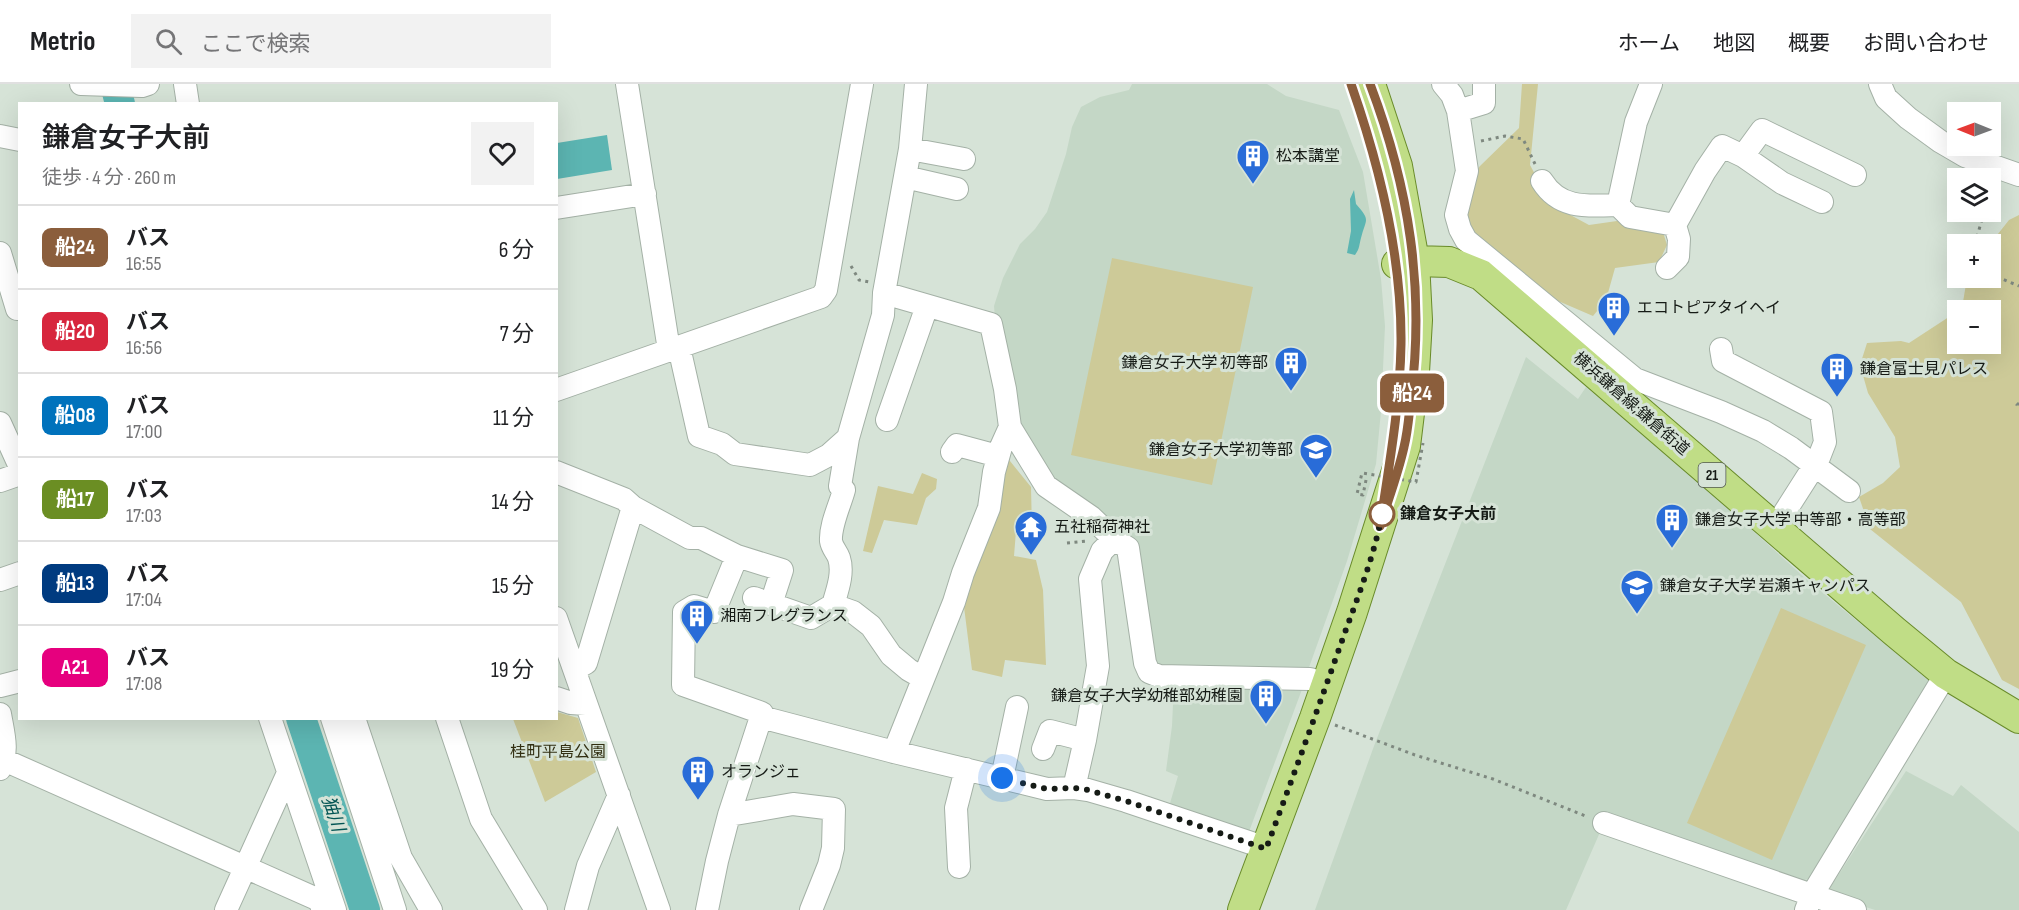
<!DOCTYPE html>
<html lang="ja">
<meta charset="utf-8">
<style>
body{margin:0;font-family:"Sofia Sans Condensed","Noto Sans JP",sans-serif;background:#f2f2f2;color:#202124;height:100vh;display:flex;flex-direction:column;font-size:22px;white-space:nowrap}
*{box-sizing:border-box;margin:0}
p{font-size:20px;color:#757577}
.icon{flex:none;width:33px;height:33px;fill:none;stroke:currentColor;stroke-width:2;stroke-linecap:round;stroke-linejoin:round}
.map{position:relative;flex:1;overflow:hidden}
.panel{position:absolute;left:18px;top:18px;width:540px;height:618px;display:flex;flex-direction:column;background:#fff;border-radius:0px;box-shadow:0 6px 24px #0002}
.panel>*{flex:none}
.badge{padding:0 12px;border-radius:9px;font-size:21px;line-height:39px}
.needle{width:39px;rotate:271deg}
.buttons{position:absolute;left:1947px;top:18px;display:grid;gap:12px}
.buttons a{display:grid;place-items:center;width:54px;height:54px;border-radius:0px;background:#fff;box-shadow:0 6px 24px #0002;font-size:30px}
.you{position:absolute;width:30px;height:30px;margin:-15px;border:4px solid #fff;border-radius:50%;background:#1a73e8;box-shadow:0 0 0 9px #1a73e833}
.map>.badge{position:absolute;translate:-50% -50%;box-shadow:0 0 0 3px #fff}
.round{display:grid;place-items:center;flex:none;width:63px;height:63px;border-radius:0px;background:#f2f2f2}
.overview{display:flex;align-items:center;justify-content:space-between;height:102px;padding:0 24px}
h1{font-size:28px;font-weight:600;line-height:45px}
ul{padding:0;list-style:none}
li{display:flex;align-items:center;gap:18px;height:84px;padding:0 24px;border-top:2px solid #e0e0e0}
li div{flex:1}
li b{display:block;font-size:22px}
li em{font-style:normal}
li .badge{min-width:66px;font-weight:700;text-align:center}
header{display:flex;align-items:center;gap:36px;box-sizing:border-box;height:84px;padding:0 30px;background:#fff;border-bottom:2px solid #e0e0e0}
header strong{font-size:28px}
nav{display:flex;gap:33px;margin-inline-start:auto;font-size:21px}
.search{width:420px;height:54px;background:#f2f2f2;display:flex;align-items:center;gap:15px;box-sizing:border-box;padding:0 21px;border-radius:0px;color:#757577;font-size:22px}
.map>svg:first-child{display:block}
.built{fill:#c4d7c6}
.green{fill:#cdca98}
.water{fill:#5cb5b2}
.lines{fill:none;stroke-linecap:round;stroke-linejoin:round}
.river{stroke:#5cb5b2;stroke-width:30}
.minor-casing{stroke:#a4b1a6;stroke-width:24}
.major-casing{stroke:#698b2a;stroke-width:32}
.path{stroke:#7e887f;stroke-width:3;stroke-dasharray:3 4.5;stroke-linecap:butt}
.minor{stroke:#fff;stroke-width:22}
.major{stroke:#c0dd86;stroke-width:30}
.path-bridge{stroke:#7e887f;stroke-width:3;stroke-dasharray:3 4.5;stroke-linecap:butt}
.line-casing{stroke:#fff;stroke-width:14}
.line{stroke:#8b5e3c;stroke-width:9}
.walk{stroke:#161b16;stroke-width:6;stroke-dasharray:0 10.8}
.stop-dot{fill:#fff;stroke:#8b5e3c;stroke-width:3}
.labels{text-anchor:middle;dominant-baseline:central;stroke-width:6;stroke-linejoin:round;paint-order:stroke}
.shield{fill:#d6e3d7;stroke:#505750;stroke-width:1.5}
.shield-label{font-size:15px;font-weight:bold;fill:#161b16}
.poi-label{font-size:16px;fill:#161b16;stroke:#d6e3d7;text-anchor:start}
.street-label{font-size:16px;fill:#161b16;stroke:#d6e3d7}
.stop-label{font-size:16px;font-weight:bold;fill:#161b16;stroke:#d6e3d7;text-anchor:start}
.park-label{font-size:16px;fill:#322f12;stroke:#d6e3d7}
.water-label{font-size:18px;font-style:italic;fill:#035554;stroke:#d6e3d7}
</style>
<header>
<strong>Metrio</strong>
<div class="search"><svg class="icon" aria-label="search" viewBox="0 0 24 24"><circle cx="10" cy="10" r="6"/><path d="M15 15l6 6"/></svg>ここで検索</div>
<nav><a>ホーム</a><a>地図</a><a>概要</a><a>お問い合わせ</a></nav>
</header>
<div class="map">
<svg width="2019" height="826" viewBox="0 0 2019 826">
<rect width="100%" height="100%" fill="#d6e3d7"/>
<!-- built -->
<path class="built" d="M1132,0h135l19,12 53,14 24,62 18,107 4,47 -4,85 -5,53 -29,97 -40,112 -149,-1 -23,-121 -86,-72 -35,-59 -18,-90 -2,-24 9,-28 17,-34 15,-15 12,-17 19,-58 6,-27 9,-20 19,-10 29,-7z
M1526,273l52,42 8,-12 132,112 87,79 125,103 -121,198 -13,3 -192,-59 -38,87h-251l59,-164z
M1174,598l130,2 -57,153 -79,-27 10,-34 -12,-5 6,-45z
M1906,687l47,25 8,-11 58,47v78h-144l-49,-16z"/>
<!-- green -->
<path class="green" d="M1522,0h16l-8,81 15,28 18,18 26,14 35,-5 38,9 5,16 -8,17 -44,6 -9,32 -13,16 -58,-25 -77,-59 -2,-34 24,-32 39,-38z
M2019,131v474l-17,-9 -41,-78 -91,-73 -11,-32 24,-14 17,-16 -5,-30 -27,-44 -8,-28 7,-22 34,-2 8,2 49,-32v33h32v-34h-32l4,-2 5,-30h23v-34l19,-24z
M1112,174l141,29 -41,198 -141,-30z
M1006,372l25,31 1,43 -16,1 -2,25 22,4 7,30 3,75 -41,-5 -3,17 -30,-7 -10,-79z
M922,389l15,6 -1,10 -10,9 -9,27 -33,-5 -12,33 -9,-2 15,-65 35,8z
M1781,524l85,37 -94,215 -85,-37z
M557,628l21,6 18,54 -51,30 -32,-83 43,-1z"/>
<!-- water -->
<path class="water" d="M607,51l5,35 -55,9v-36z
M1354,106l2,14c15,17 10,14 5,34 -2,7 -1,10 -6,17l-8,-2 4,-22 -1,-32z"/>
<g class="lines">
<!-- river -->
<path class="river" d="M115,0l5,20
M301,634l64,192"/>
<!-- minor casing -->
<g class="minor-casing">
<path id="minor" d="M81,0l61,2 6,-2
M185,0l3,20
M627,0l42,266
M1443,0l9,11 6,16 9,60 -11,44 4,14 6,11 169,139 86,33 42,19 28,17 58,43
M1651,0l-15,38 -18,83 12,12 45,8
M1880,0l6,14 22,20 33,24 24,14 54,19
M1458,27l26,-8v-19
M0,52l20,4
M910,65l54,10
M1743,72l39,27 40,19
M905,93l52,12
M1542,97c18,29 47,25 76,24
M556,124l89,-14
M0,169l17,56
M1667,184l11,-11 1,-18 -4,-14 30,-54 17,-25 21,10 19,-26 93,45
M884,209l107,31 14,65 5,38 36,59 45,31 23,22 14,9 17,115 4,9 10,4 151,3 17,5
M679,263l20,89 23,8 13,10 75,11 19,-10 19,-17 35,-123 1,-22 26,-144 6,-65
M1721,265l2,12 98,51 4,30 -7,18 -44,69
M556,306l265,-93 5,-7 36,-206
M887,336l40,-114
M0,339l20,44
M952,368l5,-7 41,11
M556,388l68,27 9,8 57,31h11l36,18 45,14 -11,34
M0,397l20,-7
M737,472l-23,56 -20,-6 -10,6 -1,73 79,28 -1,4
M0,496l20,-7
M754,514l57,20 22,-13c4,-14 11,-32 6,-47 -2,-6 -7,-10 -8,-17 -1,-16 9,-36 13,-51l-4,-4 8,-48
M833,521l20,7 18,14 20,29 18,15 14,8
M556,534l103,292
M575,585l11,-6 47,-156
M0,602l20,-5
M556,614l15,5 15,1
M0,630c3,18 9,37 0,55
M270,634l65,192
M332,634l63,192
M354,634l47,140 30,52
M447,634l34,101 55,91
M1043,665l7,-18 35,9
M894,668l60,-150 9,-29 26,-65 5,-36 7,-25 9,-20
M4,676l315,140 4,10
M1002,694l15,-71
M1074,704l11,-48 13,-74 -8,-87 12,-28 12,-12
M729,731l64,-11 41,5 -1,39 -4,17 -18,45
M1604,739l251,87
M959,783l-3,-59 10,-39
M226,826l62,-137
M576,826l12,-44 31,-71
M707,826l10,-49 12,-46 32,-98 133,35 153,37 27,-1 14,2 38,11 140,47
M1806,826l6,-15 134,-221"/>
</g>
<!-- major casing -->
<g class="major-casing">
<path id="major" d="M1397,180l17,-3 35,1 32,13 413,356 52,43 73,44
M1243,826l72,-192 37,-106 53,-166 9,-74 3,-52 -3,-59 -17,-95 -27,-82"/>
</g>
<!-- path -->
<path class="path" d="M1481,57l24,-5 18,3 13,27
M1975,160l9,-32
M851,182l8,14 10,2
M1990,190l29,12
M2019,319l-2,2 2,2
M1067,459l20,-2
M1335,641l80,30 78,24 95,38"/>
<!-- minor -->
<use href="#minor" class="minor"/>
<!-- major -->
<use href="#major" class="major"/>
<!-- path-bridge -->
<path class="path-bridge" d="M1366,396l-3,15 -6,-1 5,-21 54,9 7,-39"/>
</g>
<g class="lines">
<!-- line casing -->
<g class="line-casing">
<path id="line" d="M1351,0c29,83 51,171 50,260 -1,61 -12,122 -21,182 8,-26 18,-52 24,-79 4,-16 5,-33 7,-49 14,-110 -2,-211 -41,-314"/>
</g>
<!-- line -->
<use href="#line" class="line"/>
<!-- walk -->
<path class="walk" d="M1002,694l45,11 27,-1 14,2 38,11 140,48c27,-72 53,-143 78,-214 15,-41 32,-84 39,-127l-1,6"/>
</g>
<!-- icons -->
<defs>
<g id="building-pin" transform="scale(1.725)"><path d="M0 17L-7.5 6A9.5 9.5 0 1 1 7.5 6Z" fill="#296cd8" stroke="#d6e3d7"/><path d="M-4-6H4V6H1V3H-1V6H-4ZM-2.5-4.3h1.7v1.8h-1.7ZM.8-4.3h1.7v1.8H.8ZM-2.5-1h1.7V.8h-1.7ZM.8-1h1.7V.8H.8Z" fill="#fff"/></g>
<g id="school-pin" transform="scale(1.725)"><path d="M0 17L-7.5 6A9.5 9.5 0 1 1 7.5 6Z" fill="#296cd8" stroke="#d6e3d7"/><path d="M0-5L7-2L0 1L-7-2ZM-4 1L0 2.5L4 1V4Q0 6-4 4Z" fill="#fff"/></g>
<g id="temple-pin" transform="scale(1.725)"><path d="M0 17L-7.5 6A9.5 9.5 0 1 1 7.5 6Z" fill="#296cd8" stroke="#d6e3d7"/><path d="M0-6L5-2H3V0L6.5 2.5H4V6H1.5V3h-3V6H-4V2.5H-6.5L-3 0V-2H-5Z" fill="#fff"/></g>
<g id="university-pin" transform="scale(1.725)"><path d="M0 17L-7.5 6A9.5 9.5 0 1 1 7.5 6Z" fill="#296cd8" stroke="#d6e3d7"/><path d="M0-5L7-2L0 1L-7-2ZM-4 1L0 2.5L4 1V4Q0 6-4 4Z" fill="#fff"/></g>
</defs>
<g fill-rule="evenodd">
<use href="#building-pin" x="1253" y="72"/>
<use href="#building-pin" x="1614" y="224"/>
<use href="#building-pin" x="1291" y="279"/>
<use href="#building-pin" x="1837" y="285"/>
<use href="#school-pin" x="1316" y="366"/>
<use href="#building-pin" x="1672" y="436"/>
<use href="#temple-pin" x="1031" y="443"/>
<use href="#university-pin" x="1637" y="502"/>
<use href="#building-pin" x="697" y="532"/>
<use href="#building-pin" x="1266" y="612"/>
<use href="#building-pin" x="698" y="688"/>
</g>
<!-- markers -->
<circle class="stop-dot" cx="1382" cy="430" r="12"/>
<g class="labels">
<!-- shield labels -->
<rect class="shield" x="1698.5" y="379" width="27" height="24" rx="4.5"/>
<g class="shield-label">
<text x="1712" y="391">21</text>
</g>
<!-- poi labels -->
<g class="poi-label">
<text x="1276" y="72">松本講堂</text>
<text x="1637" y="224">エコトピアタイヘイ</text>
<text x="1268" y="279" text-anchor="end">鎌倉女子大学 初等部</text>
<text x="1860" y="285">鎌倉富士見パレス</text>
<text x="1293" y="366" text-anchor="end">鎌倉女子大学初等部</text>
<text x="1695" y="436">鎌倉女子大学 中等部・高等部</text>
<text x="1054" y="443">五社稲荷神社</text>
<text x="1660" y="502">鎌倉女子大学 岩瀬キャンパス</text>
<text x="720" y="532">湘南フレグランス</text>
<text x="1243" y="612" text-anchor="end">鎌倉女子大学幼稚部幼稚園</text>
<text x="721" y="688">オランジェ</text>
</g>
<!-- street labels -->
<g class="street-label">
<text transform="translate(1631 320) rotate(41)">横浜鎌倉線;鎌倉街道</text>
</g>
<!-- stop labels -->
<g class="stop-label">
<text x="1400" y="430">鎌倉女子大前</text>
</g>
<!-- park labels -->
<g class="park-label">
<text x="558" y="668">桂町平島公園</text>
</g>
<!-- water labels -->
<g class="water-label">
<text transform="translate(333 730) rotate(71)">㹨川</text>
</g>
</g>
</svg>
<div class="buttons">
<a><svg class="needle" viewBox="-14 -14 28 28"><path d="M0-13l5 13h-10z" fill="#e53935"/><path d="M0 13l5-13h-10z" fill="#757577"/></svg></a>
<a><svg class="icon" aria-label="layers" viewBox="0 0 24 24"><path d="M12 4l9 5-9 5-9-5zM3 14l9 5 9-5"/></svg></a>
<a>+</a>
<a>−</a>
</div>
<div class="you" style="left:1002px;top:694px"></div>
<b class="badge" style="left:1412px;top:309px;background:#8b5e3c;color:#fff">船24</b>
<section class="panel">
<div class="overview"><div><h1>鎌倉女子大前</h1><p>徒歩 · 4 分 · 260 m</p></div><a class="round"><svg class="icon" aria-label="heart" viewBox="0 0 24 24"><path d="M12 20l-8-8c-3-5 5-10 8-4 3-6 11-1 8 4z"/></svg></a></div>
<ul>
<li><span class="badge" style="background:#8b5e3c;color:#fff">船24</span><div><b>バス</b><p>16:55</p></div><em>6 分</em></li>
<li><span class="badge" style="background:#d7263d;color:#fff">船20</span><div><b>バス</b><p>16:56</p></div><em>7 分</em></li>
<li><span class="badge" style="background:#0072bc;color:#fff">船08</span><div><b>バス</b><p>17:00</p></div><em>11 分</em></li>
<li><span class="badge" style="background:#6b8e23;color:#fff">船17</span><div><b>バス</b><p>17:03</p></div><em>14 分</em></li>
<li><span class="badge" style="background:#003b80;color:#fff">船13</span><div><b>バス</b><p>17:04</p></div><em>15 分</em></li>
<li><span class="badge" style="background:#e6007e;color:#fff">A21</span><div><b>バス</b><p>17:08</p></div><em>19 分</em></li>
</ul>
</section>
</div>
